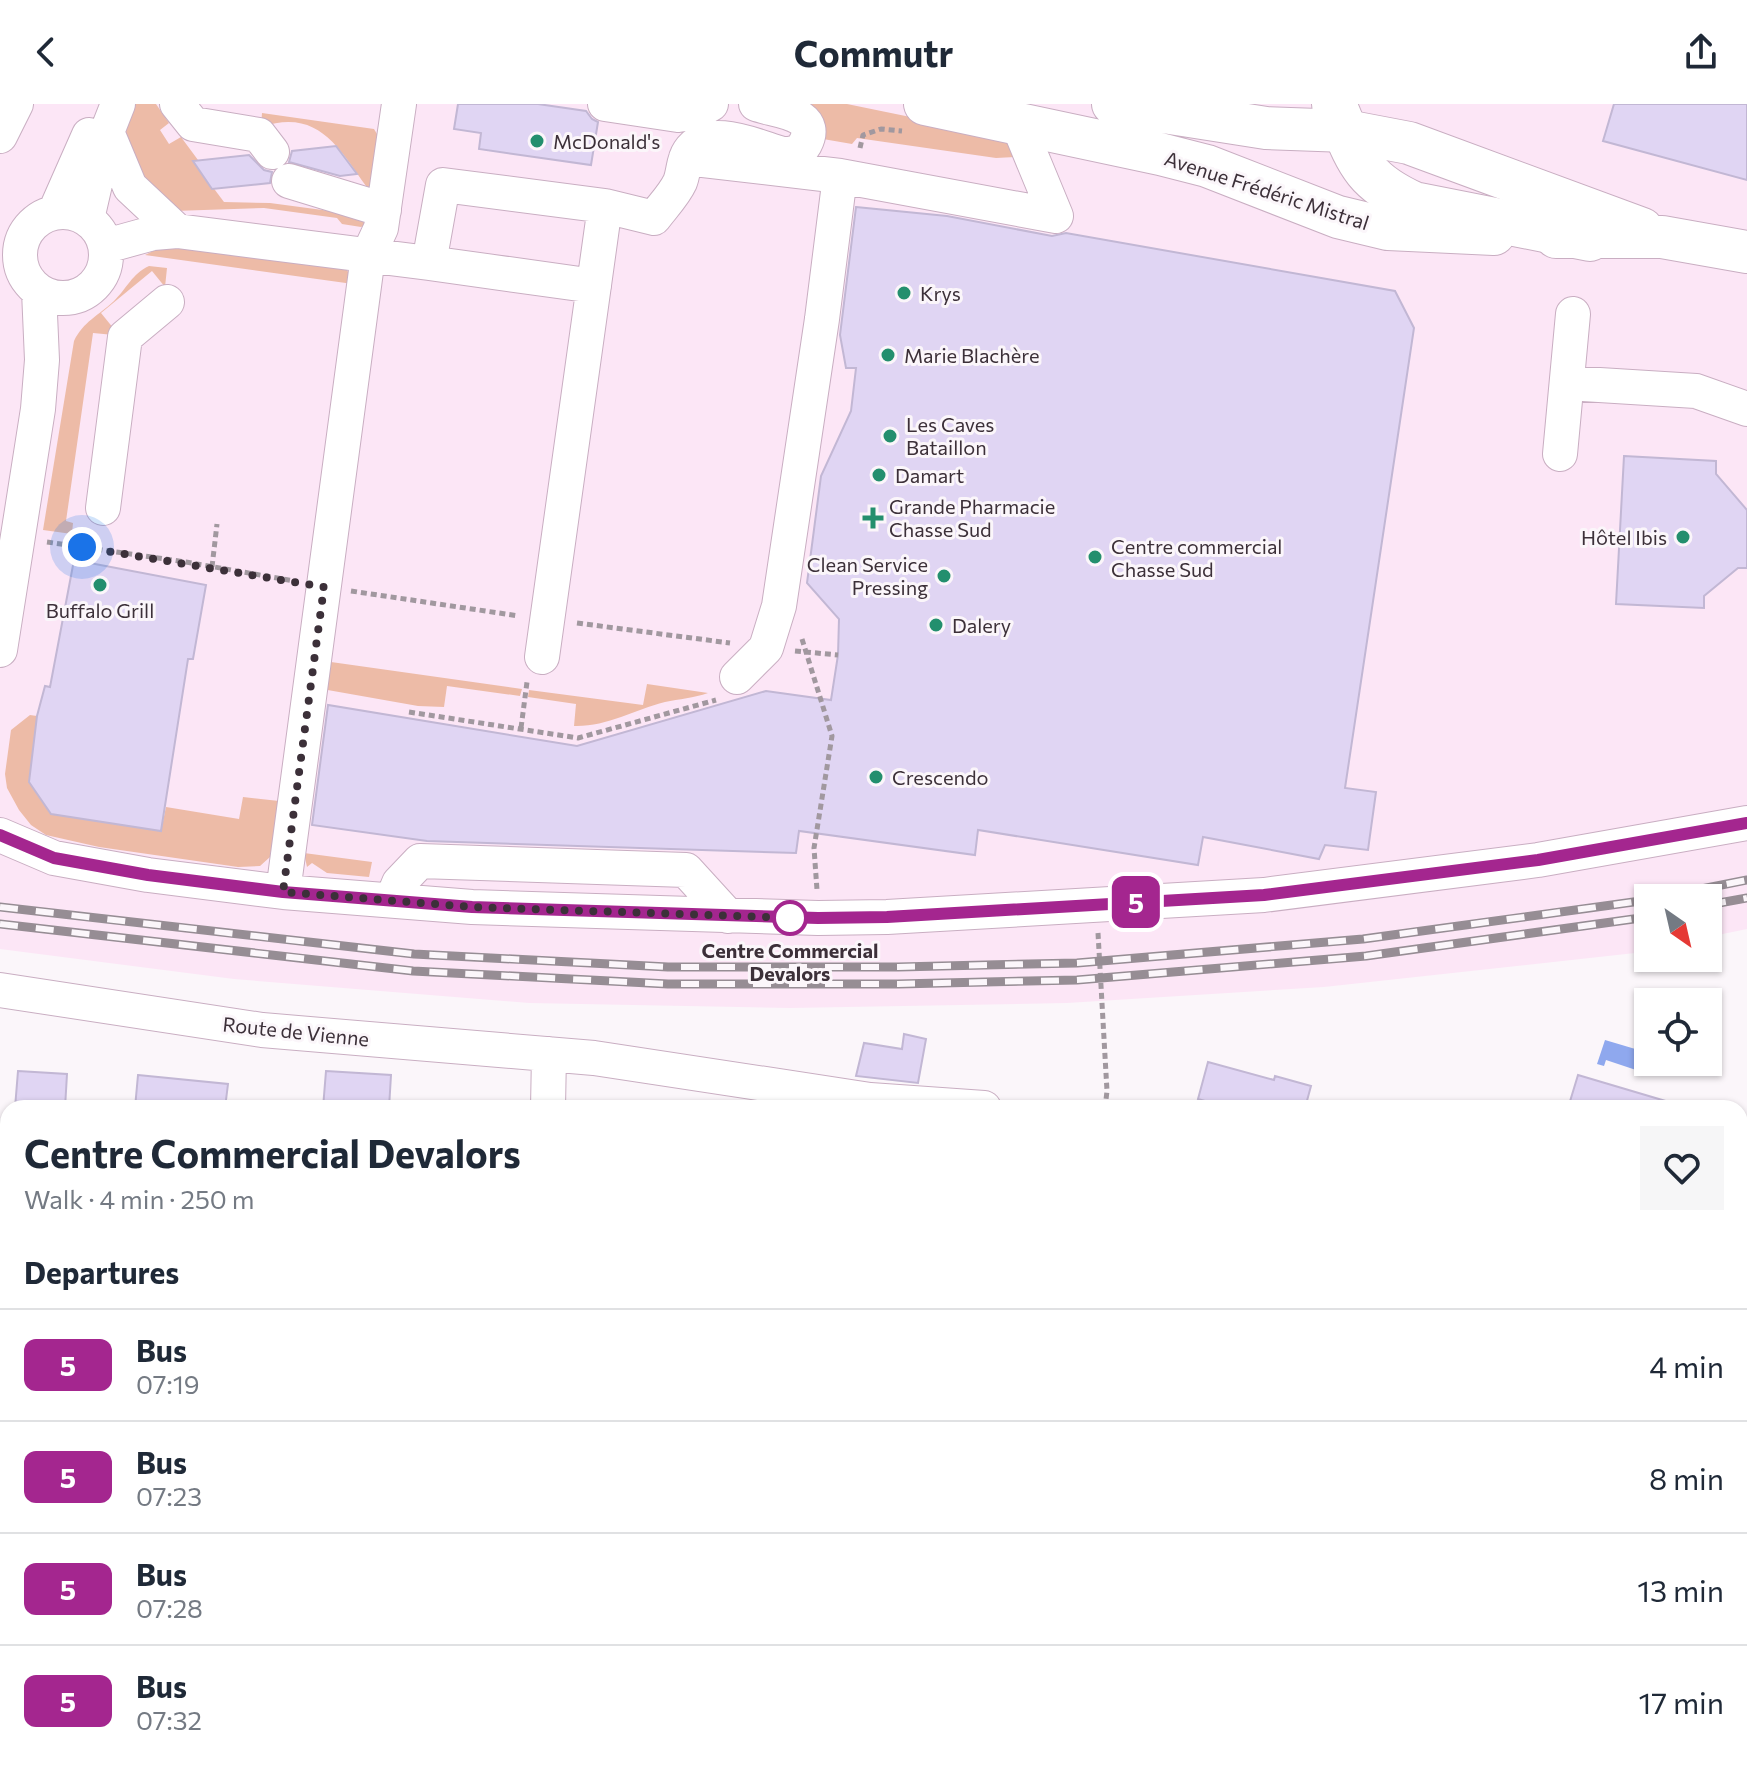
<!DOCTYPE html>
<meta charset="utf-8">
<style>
body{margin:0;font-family:Commissioner,sans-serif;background:#f6f6f7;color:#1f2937;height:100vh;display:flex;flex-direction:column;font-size:30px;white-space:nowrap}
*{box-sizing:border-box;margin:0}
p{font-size:26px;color:#747a83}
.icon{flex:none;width:44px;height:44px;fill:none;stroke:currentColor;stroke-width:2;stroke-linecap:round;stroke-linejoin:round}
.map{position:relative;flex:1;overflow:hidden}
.details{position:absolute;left:0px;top:996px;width:1748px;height:672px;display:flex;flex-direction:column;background:#fff;border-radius:24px 24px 0 0;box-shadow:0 2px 6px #0004}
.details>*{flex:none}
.badge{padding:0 16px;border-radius:12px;font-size:28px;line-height:52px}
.needle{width:52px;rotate:146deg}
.tools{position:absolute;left:1634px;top:780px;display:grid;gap:16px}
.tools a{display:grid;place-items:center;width:88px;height:88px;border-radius:0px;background:#fff;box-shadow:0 2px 6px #0004;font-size:40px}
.you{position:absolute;width:40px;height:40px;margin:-20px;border:6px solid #fff;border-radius:50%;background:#1a73e8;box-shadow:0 0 0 12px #1a73e833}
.map>.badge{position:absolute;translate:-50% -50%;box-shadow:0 0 0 4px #fff}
h2{padding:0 24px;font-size:30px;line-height:72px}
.round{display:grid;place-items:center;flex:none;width:84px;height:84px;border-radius:0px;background:#f6f6f7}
.summary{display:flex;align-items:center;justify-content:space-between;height:136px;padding:0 24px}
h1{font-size:38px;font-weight:700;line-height:60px}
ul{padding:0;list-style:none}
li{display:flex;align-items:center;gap:24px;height:112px;padding:0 24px;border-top:2px solid #e0e1e3}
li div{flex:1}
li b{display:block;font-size:30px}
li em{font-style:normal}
li .badge{min-width:88px;font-weight:700;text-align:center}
header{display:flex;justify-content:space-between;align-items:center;height:104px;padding:0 24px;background:#fff;font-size:36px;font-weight:700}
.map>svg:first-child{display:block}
.built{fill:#fce6f6}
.green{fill:#edbba7}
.water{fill:#8fa8ee}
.building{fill:#e0d5f3;stroke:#c2b7d4;stroke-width:2}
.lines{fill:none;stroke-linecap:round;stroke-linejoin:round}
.minor-casing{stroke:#c9aec2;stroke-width:36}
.major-casing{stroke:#c9aec2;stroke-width:44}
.highway-casing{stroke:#c9aec2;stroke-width:46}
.path{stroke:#a1989f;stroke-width:5;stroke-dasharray:6 4;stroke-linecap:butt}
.minor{stroke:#fff;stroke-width:34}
.major{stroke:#fff;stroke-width:42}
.highway{stroke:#fff;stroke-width:44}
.rail-casing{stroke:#968d94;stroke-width:9}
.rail{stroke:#fbf6fa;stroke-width:6;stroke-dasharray:18;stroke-linecap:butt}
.line-casing{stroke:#fff;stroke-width:18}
.line{stroke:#a4268f;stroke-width:12}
.walk{stroke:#3c3039;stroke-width:8;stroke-dasharray:0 14.4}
.poi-dot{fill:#238f6e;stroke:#fbf6fa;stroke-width:3}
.stop-dot{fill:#fff;stroke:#a4268f;stroke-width:4}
.labels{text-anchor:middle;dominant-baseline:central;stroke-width:6;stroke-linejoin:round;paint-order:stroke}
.poi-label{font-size:20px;fill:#3c3039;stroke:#fbf6fa;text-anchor:start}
.street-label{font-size:20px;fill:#3c3039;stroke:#fbf6fa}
.stop-label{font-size:20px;font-weight:bold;fill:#3c3039;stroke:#fbf6fa}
</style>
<header><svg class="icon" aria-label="back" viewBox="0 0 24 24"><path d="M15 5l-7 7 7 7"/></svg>Commutr<svg class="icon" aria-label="share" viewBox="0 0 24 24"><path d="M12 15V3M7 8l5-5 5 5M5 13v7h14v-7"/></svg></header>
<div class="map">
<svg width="1747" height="1668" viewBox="0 0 1747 1668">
<rect width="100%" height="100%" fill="#fbf6fa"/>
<!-- built -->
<path class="built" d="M0,0h1747v825l-39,8v-39h-60v53l-13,2 -311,34 -257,16 -277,5 -261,-5 -295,-24 -234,-30z"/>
<!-- green -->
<path class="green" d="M130,0h26l13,19 -9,7 9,14 12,-7 17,23 -4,2 30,40 46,1 90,12 8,9 -7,3 -19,-3 -5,-6 -73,-10 -90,3 -17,-9 -37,-57z
M811,0h36l156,32 12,21 -19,1 -139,-20 -5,6 -29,-5 -6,-13 3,-13z
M262,9l112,16 6,10 -8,49 -6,-2c-28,-40 -49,-78 -105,-59z
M183,141l163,24 8,11 -1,4 -208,-29 12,-6z
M149,162l18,2 -2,19 -13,-16 -51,42 13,16v6l-21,-2 -27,188 7,2 -1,11 -29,-4 31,-189c9,-19 25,-26 40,-40 13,-13 18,-27 35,-35z
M331,557v1l191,27 -2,7 -73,-10 -3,21 -26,-1 -96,-17z
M647,580l61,9c-14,5 -29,6 -43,9 -31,8 -59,25 -91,24l2,-22 -48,-7 1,-7 114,15z
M30,611l7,1 -8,66 22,32 110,17 5,-24 73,12 4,-22 36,4 -9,56 -10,9 -22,1 -139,-20 -53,-12 -15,-10 -12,-15 -12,-22 -2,-14 6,-44z
M304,749l68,9 -3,15 -42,-4 -15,-10 -5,4z"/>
<!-- water -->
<path class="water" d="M1605,936l37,11 -6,19 -30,-10 -2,6 -7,-2z"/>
<!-- building -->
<path class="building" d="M458,0h80l48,7 6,8 6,3 -7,43 -112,-16 2,-16 -27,-4z
M1614,0h133v76l-144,-39z
M336,42l21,28 -17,2 -51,-14 3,-11z
M249,51l15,15 8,2 -2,11 -58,6 -19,-28z
M856,103l91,9 105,20 14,-3 329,58 19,37 -69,460 31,4 -8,58 -43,-5 -6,14 -116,-22 -5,28 -220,-35 -3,25 -176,-24 -3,22 -369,-12 -115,-16 16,-120 249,41 189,-55 65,9 7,-45 1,-36 -32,-36 14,-107 30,-65 5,-43h-10l-6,-33z
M1624,352l92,5v13l31,36v58h-9l-34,28v12l-88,-4z
M74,456l132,25 -13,74h-5l-27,172 -110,-17 -22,-32 8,-66 8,-30 5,1z
M904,930l22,5 -8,44 -62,-7 8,-33 38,6z
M1208,958l66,18 1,-4 36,10 -6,22h-76l-31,-9z
M18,967l49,3 -2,34h-50z
M326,967l65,4 -2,33h-66z
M138,971l90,9 -3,24h-90z
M1578,971l91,27 -1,6h-100z"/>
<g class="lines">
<!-- minor casing -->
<g class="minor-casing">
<path id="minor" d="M177,0l16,20 66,11 13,17
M605,0l73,11 19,-3 14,-8
M107,28l23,55 47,44
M0,32l16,-32
M686,54l154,18 -18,143 -43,287 -13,42 -29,29
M840,72l216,40 -38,-92
M289,77l95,29
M20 151a43 43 0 1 1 86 0a43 43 0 1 1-86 0Z
M55,108l34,-77
M87,115l20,-87 11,-28
M106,142l47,-13 24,-2 252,32
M594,182l-165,-23 14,-78 162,21 49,12c8,-11 20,-23 26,-36 4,-10 3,-21 9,-30 19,-29 68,-5 94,2 9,0 17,-1 22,-10 17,-32 -31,-33 -49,-40
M1567,279l129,8 51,18
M1560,350l13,-140
M103,404l22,-171 42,-35
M0,546l38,-241 4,-49 -3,-69
M542,553l63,-451
M0,731l54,23 94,17 135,17 189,15 346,11 69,-1 377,-22 274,-35 209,-37
M283,788l85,-636 13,-28 18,-124
M392,796l7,-17 21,-22 266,9 42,46
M0,886l262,40 332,28 276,42 114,8
M548,1004l1,-54
M0,1069l8,11
M0,1329l8,-2
M1740,1338l7,4
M1740,1590h7
M1646,1668l5,-8"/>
</g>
<!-- major casing -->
<g class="major-casing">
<path id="major" d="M925,0l235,50 47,12 131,51 50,12 106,5
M1113,0l153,24 80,3 63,12 233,86
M1556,133h106l85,15"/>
</g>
<!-- highway casing -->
<g class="highway-casing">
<path id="highway" d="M1334,0c23,54 25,75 80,100l176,35"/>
</g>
<!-- path -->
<path class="path" d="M860,44l3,-13 18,-6 21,2
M47,438l139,20 108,19
M212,463l5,-43
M351,487l168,25
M577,519l153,20
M802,535l30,97 -18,112 3,42
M795,547l43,4
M409,608l169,26 138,-38
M521,624l6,-46
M1098,829l9,158 -2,17
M0,1450l8,-2
M0,1665l18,3
M933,1668l4,-8"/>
<!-- minor -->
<use href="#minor" class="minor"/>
<!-- major -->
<use href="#major" class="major"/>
<!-- highway -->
<use href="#highway" class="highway"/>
<!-- rail casing -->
<g class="rail-casing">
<path id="rail" d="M1656,794l91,-18
M1708,801l39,-7
M0,803l414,47 254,13h230l179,-4 286,-24 285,-39
M0,820l413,47 255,13h230l179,-4 289,-24 282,-39"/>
</g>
<!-- rail -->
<use href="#rail" class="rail"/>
</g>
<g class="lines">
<!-- line casing -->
<g class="line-casing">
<path id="line" d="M0,731l54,23 94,17 135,17 189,15 346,11 69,-1 377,-22 274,-35 209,-37"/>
</g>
<!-- line -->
<use href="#line" class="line"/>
<!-- walk -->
<path class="walk" d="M82,443l242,40 -41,305 189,15 323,11h-5"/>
</g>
<!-- markers -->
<g class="poi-dot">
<circle cx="537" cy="37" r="8"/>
<circle cx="904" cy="189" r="8"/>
<circle cx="888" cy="251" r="8"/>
<circle cx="890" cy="332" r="8"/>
<circle cx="879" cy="371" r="8"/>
<path d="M869 402h8v8h8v8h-8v8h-8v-8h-8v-8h8z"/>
<circle cx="1683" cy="433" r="8"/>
<circle cx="1095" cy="453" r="8"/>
<circle cx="944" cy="472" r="8"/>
<circle cx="100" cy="481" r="8"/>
<circle cx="936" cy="521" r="8"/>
<circle cx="876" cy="673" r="8"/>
</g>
<circle class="stop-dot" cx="790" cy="814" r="16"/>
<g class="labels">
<!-- poi labels -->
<g class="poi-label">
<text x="553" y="37">McDonald's</text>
<text x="920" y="189">Krys</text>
<text x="904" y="251">Marie Blachère</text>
<text x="906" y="320">Les Caves<tspan x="906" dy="23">Bataillon</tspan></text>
<text x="895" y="371">Damart</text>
<text x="889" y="402">Grande Pharmacie<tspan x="889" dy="23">Chasse Sud</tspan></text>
<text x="1667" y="433" text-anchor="end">Hôtel Ibis</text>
<text x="1111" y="442">Centre commercial<tspan x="1111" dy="23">Chasse Sud</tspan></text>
<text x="928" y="460" text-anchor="end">Clean Service<tspan x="928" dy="23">Pressing</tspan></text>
<text x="100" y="506" text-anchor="middle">Buffalo Grill</text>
<text x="952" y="521">Dalery</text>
<text x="892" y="673">Crescendo</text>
</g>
<!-- street labels -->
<g class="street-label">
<text transform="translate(1267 86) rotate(18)">Avenue Frédéric Mistral</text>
<text transform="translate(296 927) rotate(6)">Route de Vienne</text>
</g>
<!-- stop labels -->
<g class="stop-label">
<text x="790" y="846">Centre Commercial<tspan x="790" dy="23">Devalors</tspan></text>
</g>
</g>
</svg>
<div class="tools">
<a><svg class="needle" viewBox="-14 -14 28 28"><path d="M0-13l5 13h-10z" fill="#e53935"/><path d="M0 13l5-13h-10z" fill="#747a83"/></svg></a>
<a><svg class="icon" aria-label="locate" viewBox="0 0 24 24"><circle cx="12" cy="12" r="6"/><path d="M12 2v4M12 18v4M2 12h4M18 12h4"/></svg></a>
</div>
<div class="you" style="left:82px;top:443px"></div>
<b class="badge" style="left:1136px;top:798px;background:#a4268f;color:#fff">5</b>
<section class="details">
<div class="summary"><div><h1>Centre Commercial Devalors</h1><p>Walk · 4 min · 250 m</p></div><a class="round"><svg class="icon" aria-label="heart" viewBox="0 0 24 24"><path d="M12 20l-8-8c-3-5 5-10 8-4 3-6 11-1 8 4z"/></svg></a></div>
<h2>Departures</h2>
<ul>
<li><span class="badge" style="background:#a4268f;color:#fff">5</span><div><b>Bus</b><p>07:19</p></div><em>4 min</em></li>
<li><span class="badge" style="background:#a4268f;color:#fff">5</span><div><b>Bus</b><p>07:23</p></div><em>8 min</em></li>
<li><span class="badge" style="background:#a4268f;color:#fff">5</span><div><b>Bus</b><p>07:28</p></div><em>13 min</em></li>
<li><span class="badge" style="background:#a4268f;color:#fff">5</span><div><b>Bus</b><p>07:32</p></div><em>17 min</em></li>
</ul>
</section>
</div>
